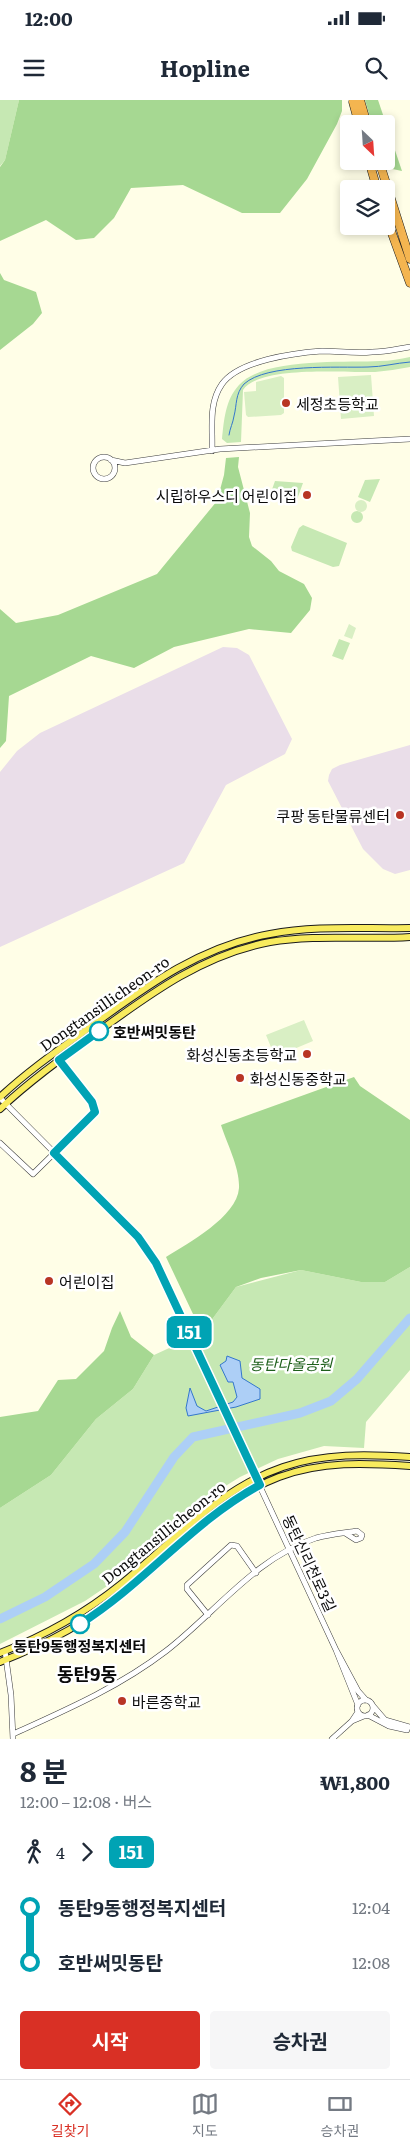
<!DOCTYPE html>
<html lang="ko">
<meta charset="utf-8">
<style>
body{margin:0;font-family:Literata,"Noto Sans KR",serif;background:#f6f6f7;color:#1f2937;height:100vh;display:flex;flex-direction:column;font-size:19px;white-space:nowrap}
*{box-sizing:border-box;margin:0}
p{font-size:16px;color:#747a83}
.icon{flex:none;width:28px;height:28px;fill:none;stroke:currentColor;stroke-width:2;stroke-linecap:round;stroke-linejoin:round}
.map{position:relative;height:1639px;overflow:hidden}
.drawer{display:flex;flex-direction:column;background:#fff;flex:1}
.drawer>*{flex:none}
.badge{padding:0 10px;border-radius:8px;font-size:18px;line-height:32px}
.needle{width:32px;rotate:155deg}
.controls{position:absolute;left:340px;top:15px;display:grid;gap:10px}
.controls a{display:grid;place-items:center;width:55px;height:55px;border-radius:5px;background:#fff;box-shadow:0 2px 8px #0003;font-size:25px}
.map>.badge{position:absolute;translate:-50% -50%;box-shadow:0 0 0 2px #fff}
.legs{display:flex;align-items:center;gap:8px;height:55px;padding:0 20px;font-size:16px}
.legs p{margin-inline-start:auto}
.overview{display:flex;align-items:center;justify-content:space-between;height:85px;padding:0 20px}
h1{font-size:28px;font-weight:700;line-height:38px}
.action{display:flex;gap:10px;margin-top:auto;padding:10px 20px}
.action a{flex:1;height:58px;border-radius:5px;background:#d93025;color:#fff;font-size:20px;font-weight:700;line-height:58px;text-align:center}
.action a+a{background:#f6f6f7;color:#1f2937}
ul{padding:0 20px;list-style:none}
li{display:flex;align-items:center;gap:18px;height:55px;font-size:19px}
li i{display:grid;place-items:center;width:8px;height:100%;margin:0 6px;background:currentColor}
li i::after{content:'';width:12px;height:12px;margin:-6px;border:4px solid;border-radius:50%;background:#fff}
li p{margin-inline-start:auto}
li:first-child i{background:linear-gradient(#0000 50%,currentColor 0)}
li:last-child i{background:linear-gradient(currentColor 50%,#0000 0)}
.status{display:flex;justify-content:space-between;align-items:center;height:35px;padding:0 25px;background:#fff;direction:ltr}
.status svg{height:14px;fill:currentColor}
header{display:flex;justify-content:space-between;align-items:center;height:65px;padding:0 20px;background:#fff;font-size:22px;font-weight:700}
.menu{display:flex;justify-content:space-around;align-items:center;height:70px;border-top:1px solid #e0e1e3;background:#fff;font-size:14px;color:#747a83}
.menu a{display:grid;justify-items:center;gap:2px}
.menu .current{color:#d93025}
.map>svg:first-child{display:block}
.industrial{fill:#eadee9}
.green{fill:#c6e8b3}
.forest{fill:#a6d892}
.pitch{fill:#d9efc4}
.water{fill:#adcff6;stroke:#3477cc}
.lines{fill:none;stroke-linecap:round;stroke-linejoin:round}
.stream{stroke:#3477cc;stroke-width:1}
.river{stroke:#adcff6;stroke-width:9}
.minor-casing{stroke:#3d3d3d;stroke-width:6}
.major-casing{stroke:#1b1b1b;stroke-width:8}
.highway-casing{stroke:#1b1b1b;stroke-width:9}
.minor{stroke:#fff;stroke-width:5}
.major{stroke:#f8eb5e;stroke-width:6}
.highway{stroke:#f4b550;stroke-width:8}
.line-1-casing{stroke:#fff;stroke-width:11}
.line-1{stroke:#00a3b4;stroke-width:8}
.poi-dot{fill:#b83524;stroke:#fff;stroke-width:2}
.stop-1-dot{fill:#fff;stroke:#00a3b4;stroke-width:2.5}
.labels{text-anchor:middle;dominant-baseline:central;stroke-width:5;stroke-linejoin:round;paint-order:stroke}
.poi-label{font-size:15px;fill:#0a0a0a;stroke:#fff;text-anchor:start}
.street-label{font-size:15px;fill:#0a0a0a;stroke:#fff}
.stop-label{font-size:15px;font-weight:bold;fill:#0a0a0a;stroke:#fff;text-anchor:start}
.park-label{font-size:15px;font-style:italic;fill:#1f601c;stroke:#fff}
.quarter-label{font-size:18px;font-weight:bold;fill:#0a0a0a;stroke:#fff}
</style>
<div class="status"><b>12:00</b><svg viewBox="0 0 49 12"><path d="M0 12V9h3v3zM5 12V6h3v6zM10 12V3h3v9zM15 12V0h3v12zM26 1h20v11H26zM47 4h2v5h-2z"/></svg></div>
<header><svg class="icon" aria-label="menu" viewBox="0 0 24 24"><path d="M4 6h16M4 12h16M4 18h16"/></svg>Hopline<svg class="icon" aria-label="search" viewBox="0 0 24 24"><circle cx="10" cy="10" r="6"/><path d="M15 15l6 6"/></svg></header>
<div class="map">
<svg width="410" height="1639" viewBox="0 0 410 1639">
<rect width="100%" height="100%" fill="#fffee7"/>
<!-- industrial -->
<path class="industrial" d="M223,547l14,1 12,7 43,84 -7,15 -59,31 -42,78 -184,84v-175l17,-21 23,-18z
M410,645v125l-15,4 -12,-5 -20,-20 -35,-68 1,-6 3,-6 8,-4z"/>
<!-- green -->
<path class="green" d="M0,0h19l-14,60 -5,6z
M410,257v10c-12,2 -23,4 -35,5 -29,1 -115,-7 -132,18l-2,52 -14,1 -5,-4c2,-18 3,-39 17,-54 25,-28 105,-22 141,-24 10,0 20,-2 30,-4z
M380,379l-10,23 -12,-5 7,-17z
M275,381l28,2 -8,22 -25,-10z
M351 417a6 6 0 1 1 12 0a6 6 0 1 1-12 0Z
M303,425l44,18 -8,23 -6,1 -41,-16 -1,-4 8,-19z
M339,539l11,4 -7,17 -11,-4z
M410,1167v103l-44,52 -2,26 -40,-2 -46,13 -38,18 -29,18 -95,85 -31,21 -85,43v-136l51,-33 45,-56 37,-30 21,-34 48,-22 34,-46 65,-17 60,12h24z"/>
<!-- forest -->
<path class="forest" d="M19,0h323v11l-5,13 -30,55 -27,34h-38l-59,-28 -52,3 -17,30 -20,20 -18,2 -30,-20 -46,21v-74l5,-7z
M365,0h13l24,71 -19,-4 -2,-6h5v-37h-14z
M0,173l4,7 32,12 6,21 -9,11 -33,26z
M239,357l-1,10 12,46 -1,24 3,9 19,15 8,10 25,13 8,14 -2,12 -19,23 -42,-4 -75,18 -40,21 -43,-12 -82,40 -3,45 -6,7v-139l16,14 42,-8 99,-41 60,-73 7,-26 2,-17z
M354,977l6,9 50,34v147l-25,15h-24l-60,-12 -40,8 -25,9 -34,46 -36,-76c22,-14 71,-40 73,-69 1,-20 -12,-44 -18,-63z
M120,1211l11,26 23,18 -21,34 -37,30 -45,56 -51,33v-91l38,-6 20,-31 18,-1 28,-28 8,-23z"/>
<!-- pitch -->
<path class="pitch" d="M371,275l3,41 -33,3 -3,-42z
M281,276l3,2v35l-3,2 -33,2 -2,-2 -2,-23 12,-1v-9z
M355 406a6 6 0 1 1 12 0a6 6 0 1 1-12 0Z
M349,524l7,4 -4,11 -8,-3z
M304,920l9,21 -38,16 -9,-22z"/>
<!-- water -->
<path class="water" d="M227,1256l13,5 2,17 18,11v10l-24,8 -48,9 -2,-8 4,-20 7,18 9,5 27,-9 4,-5 -4,-15h-5l-8,-17 6,-4z"/>
<g class="lines">
<!-- stream -->
<path class="stream" d="M229,335c1,-7 4,-12 5,-19 3,-11 1,-22 10,-32 23,-21 94,-16 124,-17 14,0 28,-4 42,-5"/>
<!-- river -->
<path class="river" d="M0,1519l45,-22 49,-33 31,-32 49,-75 19,-20 107,-24 31,-12 26,-22 53,-61"/>
<!-- minor casing -->
<g class="minor-casing">
<path id="minor" d="M212,351c1,-23 -4,-47 10,-67 17,-24 73,-31 100,-33 17,0 33,3 50,1 13,0 25,-3 38,-5
M93 368a11 11 0 1 1 22 0a11 11 0 1 1-22 0Z
M111,360l14,3 95,-14 190,-10
M0,998l138,139 18,26 180,387
M0,1043l33,31 59,-58 3,-4 -3,-10 -33,-42
M208,1515l-21,-26v-4l44,-40 6,1 19,27
M5,1551l6,44 2,44
M357 1608a8 8 0 1 1 16 0a8 8 0 1 1-16 0Z
M358,1605l-22,-55 22,41 8,9
M373,1606l12,14 25,7
M358,1612l-6,9 12,-5
M368,1615l21,11 18,4
M13,1634c53,-24 106,-47 153,-83 48,-37 90,-94 150,-113 14,-4 28,-5 41,-7l5,4 -1,3 -5,2 -11,-7
M332,1639l20,-18"/>
</g>
<!-- major casing -->
<g class="major-casing">
<path id="major" d="M0,997c29,-27 61,-49 93,-72 55,-40 108,-79 177,-91 46,-9 93,-5 140,-6
M0,1009c30,-28 62,-51 95,-75 55,-40 107,-79 175,-92 46,-8 94,-2 140,-5
M0,1553c44,-17 85,-40 121,-69 52,-42 97,-95 162,-117 41,-14 84,-13 127,-10
M0,1562c44,-17 88,-40 125,-70 50,-39 93,-92 154,-115 43,-16 86,-14 131,-11"/>
</g>
<!-- highway casing -->
<g class="highway-casing">
<path id="highway" d="M360,0l7,24
M353,2l6,22
M369,61l8,28
M379,61l31,98
M386,117l24,66"/>
</g>
<!-- minor -->
<use href="#minor" class="minor"/>
<!-- major -->
<use href="#major" class="major"/>
<!-- highway -->
<use href="#highway" class="highway"/>
</g>
<g class="lines">
<!-- line-1 casing -->
<g class="line-1-casing">
<path id="line-1" d="M80,1524c64,-40 113,-103 180,-139l-104,-222 -18,-26 -84,-84 41,-41 -3,-10 -33,-42 40,-29"/>
</g>
<!-- line-1 -->
<use href="#line-1" class="line-1"/>
</g>
<!-- markers -->
<g class="poi-dot">
<circle cx="286" cy="303" r="5"/>
<circle cx="307" cy="395" r="5"/>
<circle cx="400" cy="715" r="5"/>
<circle cx="307" cy="954" r="5"/>
<circle cx="240" cy="978" r="5"/>
<circle cx="49" cy="1181" r="5"/>
<circle cx="122" cy="1601" r="5"/>
</g>
<g class="stop-1-dot">
<circle cx="99" cy="931" r="9"/>
<circle cx="80" cy="1524" r="9"/>
</g>
<g class="labels">
<!-- poi labels -->
<g class="poi-label">
<text x="296" y="303">세정초등학교</text>
<text x="297" y="395" text-anchor="end">시립하우스디 어린이집</text>
<text x="390" y="715" text-anchor="end">쿠팡 동탄물류센터</text>
<text x="297" y="954" text-anchor="end">화성신동초등학교</text>
<text x="250" y="978">화성신동중학교</text>
<text x="59" y="1181">어린이집</text>
<text x="132" y="1601">바른중학교</text>
</g>
<!-- street labels -->
<g class="street-label">
<text transform="translate(104 903) rotate(-35)">Dongtansillicheon-ro</text>
<text transform="translate(163 1432) rotate(-39)">Dongtansillicheon-ro</text>
<text transform="translate(310 1463) rotate(65)">동탄신리천로3길</text>
</g>
<!-- stop labels -->
<g class="stop-label">
<text x="113" y="931">호반써밋동탄</text>
<text x="80" y="1545" text-anchor="middle">동탄9동행정복지센터</text>
</g>
<!-- park labels -->
<g class="park-label">
<text x="291" y="1263">동탄다올공원</text>
</g>
<!-- quarter labels -->
<g class="quarter-label">
<text x="87" y="1573">동탄9동</text>
</g>
</g>
</svg>
<div class="controls">
<a><svg class="needle" viewBox="-14 -14 28 28"><path d="M0-13l5 13h-10z" fill="#e53935"/><path d="M0 13l5-13h-10z" fill="#747a83"/></svg></a>
<a><svg class="icon" aria-label="layers" viewBox="0 0 24 24"><path d="M12 4l9 5-9 5-9-5zM3 14l9 5 9-5"/></svg></a>
</div>
<b class="badge" style="left:189px;top:1232px;background:#00a3b4;color:#fff">151</b>
</div>
<section class="drawer">
<div class="overview"><div><h1>8 분</h1><p>12:00 – 12:08 · 버스</p></div><b>₩1,800</b></div>
<div class="legs"><svg class="icon" aria-label="walk" viewBox="0 0 24 24"><circle cx="13" cy="4" r="2"/><path d="M13 8l-2 6 4 7M11 14l-3 7M7 12l3-4h3l4 4"/></svg>4<svg class="icon" aria-label="forward" viewBox="0 0 24 24"><path d="M9 5l7 7-7 7"/></svg><b class="badge" style="background:#00a3b4;color:#fff">151</b></div>
<ul>
<li><i style="color:#00a3b4"></i><b>동탄9동행정복지센터</b><p>12:04</p></li>
<li><i style="color:#00a3b4"></i><b>호반써밋동탄</b><p>12:08</p></li>
</ul>
<div class="action"><a>시작</a><a>승차권</a></div>
</section>
<nav class="menu">
<a class="current"><svg class="icon" aria-label="directions" viewBox="0 0 24 24"><path d="M12 3l9 9-9 9-9-9zM9 14v-3h6M13 9l2 2-2 2"/></svg>길찾기</a>
<a><svg class="icon" aria-label="map" viewBox="0 0 24 24"><path d="M3 6l6-2 6 2 6-2v14l-6 2-6-2-6 2zM9 4v14M15 6v14"/></svg>지도</a>
<a><svg class="icon" aria-label="tickets" viewBox="0 0 24 24"><path d="M3 7h18v10H3zM15 7v10"/></svg>승차권</a>
</nav>
